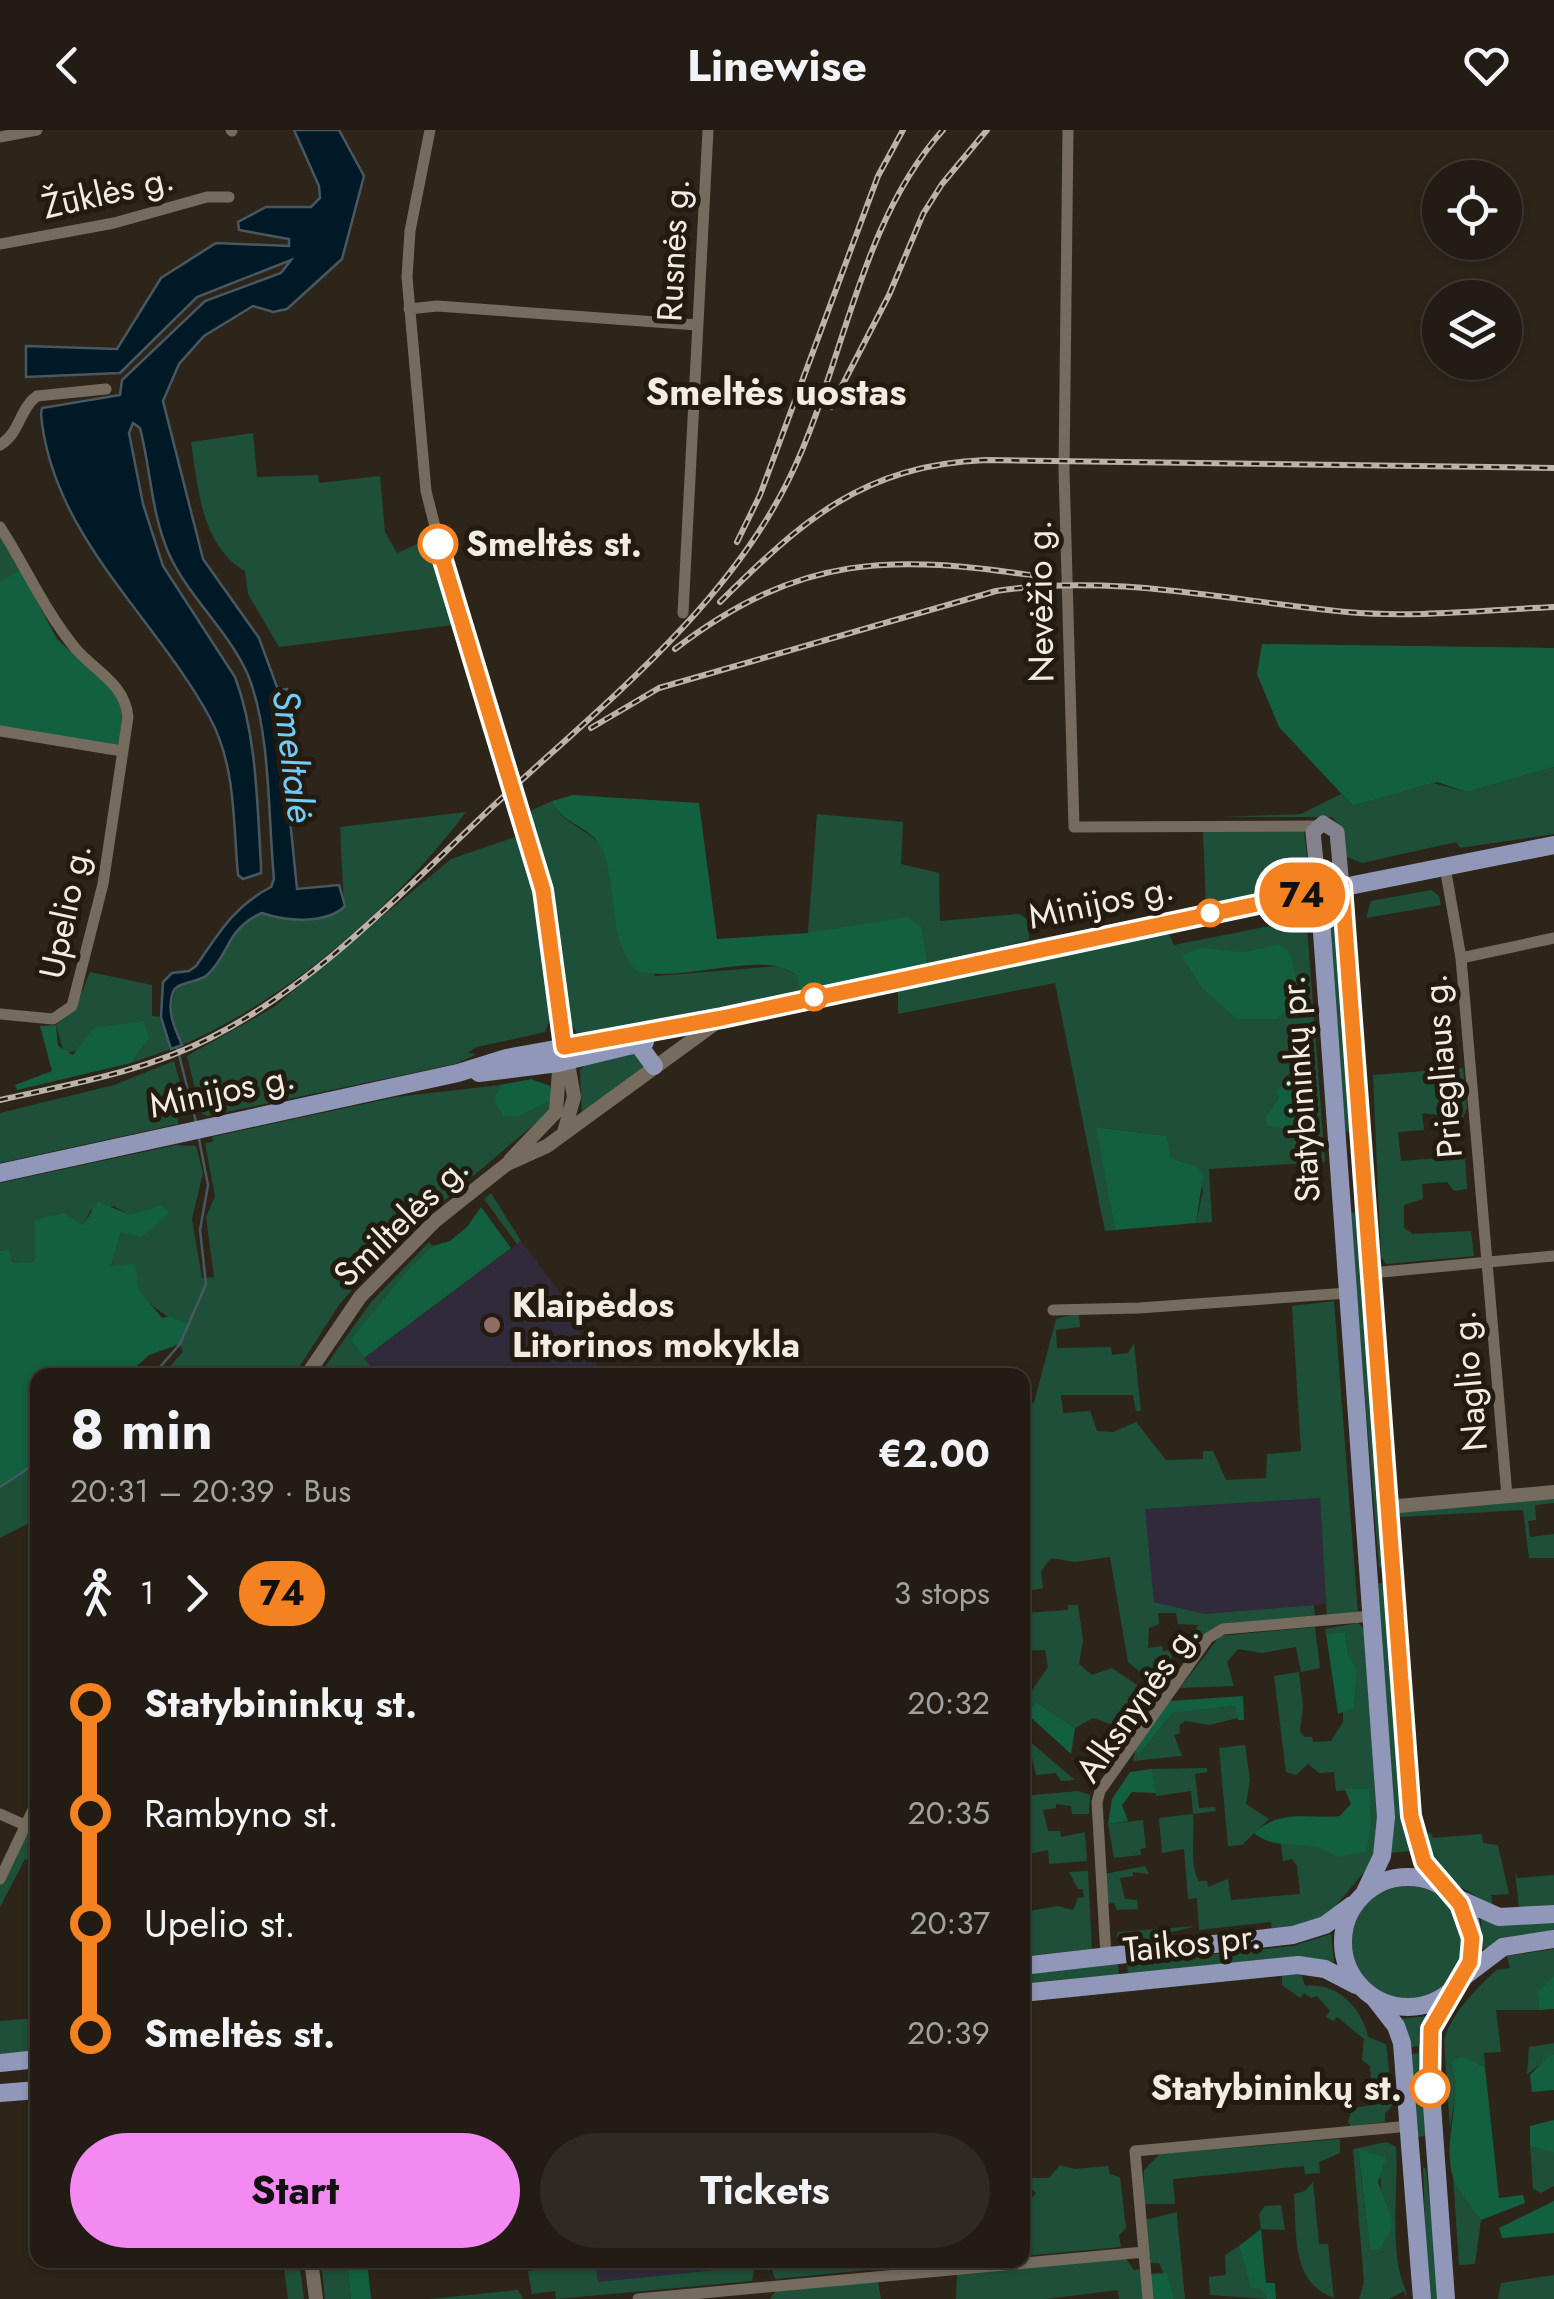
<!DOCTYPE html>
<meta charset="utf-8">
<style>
body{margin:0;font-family:Jost,sans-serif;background:#2e2922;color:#f1f3f6;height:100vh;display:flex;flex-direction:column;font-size:38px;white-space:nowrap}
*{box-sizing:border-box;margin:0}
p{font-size:32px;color:#a2a1a0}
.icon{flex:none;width:55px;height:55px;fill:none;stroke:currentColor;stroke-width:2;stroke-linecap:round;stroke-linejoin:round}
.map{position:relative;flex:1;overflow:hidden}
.sheet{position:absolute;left:30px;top:1238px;width:1000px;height:900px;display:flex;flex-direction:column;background:#221c14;border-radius:20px;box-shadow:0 2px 8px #0004,0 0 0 2px #3f3a34}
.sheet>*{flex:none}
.badge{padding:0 20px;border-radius:32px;font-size:35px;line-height:65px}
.fabs{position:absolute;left:1422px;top:30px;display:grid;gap:20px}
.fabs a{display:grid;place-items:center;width:100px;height:100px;border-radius:50%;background:#221c14;box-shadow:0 2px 8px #0004,0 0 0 2px #3f3a34;font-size:50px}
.map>.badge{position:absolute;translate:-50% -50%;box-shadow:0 0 0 5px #fff}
.legs{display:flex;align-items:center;gap:15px;height:110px;padding:0 40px;font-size:32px}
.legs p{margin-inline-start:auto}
.head{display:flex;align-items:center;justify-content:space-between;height:170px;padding:0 40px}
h1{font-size:55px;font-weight:700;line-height:75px}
.cta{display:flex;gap:20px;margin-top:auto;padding:20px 40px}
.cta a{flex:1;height:115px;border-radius:60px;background:#f38af1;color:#111;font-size:40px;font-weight:700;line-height:115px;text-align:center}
.cta a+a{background:#2e2922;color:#f1f3f6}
ul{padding:0 40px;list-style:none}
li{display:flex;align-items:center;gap:35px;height:110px;font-size:38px}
li i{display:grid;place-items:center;width:15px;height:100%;margin:0 12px;background:currentColor}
li i::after{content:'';width:25px;height:25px;margin:-12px;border:8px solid;border-radius:50%;background:#221c14}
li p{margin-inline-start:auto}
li:first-child i{background:linear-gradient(#0000 50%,currentColor 0)}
li:last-child i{background:linear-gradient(currentColor 50%,#0000 0)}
header{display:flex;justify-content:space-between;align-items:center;height:130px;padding:0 40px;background:#221c14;font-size:45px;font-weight:700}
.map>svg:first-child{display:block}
.education{fill:#302a3b}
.green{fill:#1e5039;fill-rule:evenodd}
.forest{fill:#126040}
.water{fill:#001927;stroke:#485860;stroke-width:2.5}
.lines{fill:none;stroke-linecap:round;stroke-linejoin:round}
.stream{stroke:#485860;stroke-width:2.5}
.minor{stroke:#756c5f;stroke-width:11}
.tertiary{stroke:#756c5f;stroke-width:14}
.secondary{stroke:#82818c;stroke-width:15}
.primary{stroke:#9097b9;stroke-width:18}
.rail-casing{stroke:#b9b3aa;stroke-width:6}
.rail{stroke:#231b10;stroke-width:2.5;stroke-dasharray:8;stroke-linecap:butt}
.line-1-casing{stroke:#fff;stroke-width:22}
.line-1{stroke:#f58220;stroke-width:15}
.stop-1-dot{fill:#fff;stroke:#f58220;stroke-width:5}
.education-dot{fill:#8d6e63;stroke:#231b10;stroke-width:4}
.labels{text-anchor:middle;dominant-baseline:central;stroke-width:10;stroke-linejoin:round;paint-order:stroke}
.street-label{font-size:35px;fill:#f1ece4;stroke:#231b10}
.stop-label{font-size:35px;font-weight:bold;fill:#f1ece4;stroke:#231b10;text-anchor:start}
.poi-label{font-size:35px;font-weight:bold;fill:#f1ece4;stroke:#231b10;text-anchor:start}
.neighbourhood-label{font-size:38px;font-weight:bold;fill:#f1ece4;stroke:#231b10}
.water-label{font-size:38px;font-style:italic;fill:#70cdff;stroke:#231b10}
</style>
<header><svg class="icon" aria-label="back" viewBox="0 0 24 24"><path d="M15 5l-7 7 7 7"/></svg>Linewise<svg class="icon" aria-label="heart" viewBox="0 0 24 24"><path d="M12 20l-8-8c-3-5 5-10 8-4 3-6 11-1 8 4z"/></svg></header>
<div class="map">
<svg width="1554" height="2169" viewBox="0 0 1554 2169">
<rect width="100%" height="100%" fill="#2d251a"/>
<!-- education -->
<path class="education" d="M521,1111l38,50 43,84h-225l-13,-17z
M1320,1368l7,106 -122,10 -52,-12 -9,-93z
M595,2130h159l1,6 -158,16z"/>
<!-- green -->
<path class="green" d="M253,303l4,44 61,-2 1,8 61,-7 5,56 12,21 25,-11 8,3 24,80 -175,22 -31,-53 -3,-23c-44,-26 -47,-83 -54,-129z
M0,407l20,33 -20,11z
M1554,637v67l-94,14 -4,-6 -94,21 -18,-7 -2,-29 -10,-10h-109l78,-3 40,-20 12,12 80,-23 34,9z
M552,671c10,23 32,26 48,43l55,132 125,-10 16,9 4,15 -210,45 -14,-3 -10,-19 -18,-123 -21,-70 5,-10z
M466,682c-71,94 -174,185 -284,233 -8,-20 -16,-39 -4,-59 43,-9 44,-56 84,-73 23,8 63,12 82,-6l-4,-80z
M817,684l86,8 -2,42 38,9 1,48 79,-7 9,6 1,20 -101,25 -6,-37 -114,5z
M1203,700l101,1 5,42 -11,13 -92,19z
M518,706l16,49 18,128 -7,19 -68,15 -10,6 10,1 -22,10 -248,52 -6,-3 -14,-57 87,-49 177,-148z
M1431,760l8,6 2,9 -75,13 5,-17z
M1332,779l4,4 16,221 -6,-3 -11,-85 -8,-132z
M1294,791l13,6 18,235 -116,7 3,53 -16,1 7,-32 -8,-25 -24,-8 -4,-22 -70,-9 18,103 -10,1 -50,-248 -157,31v-26l270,-56 6,13zM1278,814l-52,62 -25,-19 -18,-30 18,-10 43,5zM1294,941l6,2 7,33 -6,12h-36l14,-20 6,-21z
M90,842l62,13v31l9,1 10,32 -40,14 18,-24 -85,14 -8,-28 20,-19z
M635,923l15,11 -68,51 -2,-45 6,-6z
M174,931l15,55 -11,2v6l-178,39v-50l114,-28z
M1463,938l4,40 -4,10 -41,-5 2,17 -26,2 3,29 64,-5 2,33 -13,2 -7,-9 -25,2 1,15 -19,6v23l9,6 58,-3 3,25 -88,8 -5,-7 -8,-182z
M500,955l-6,14 25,17 34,-16 -3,11 -163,138 -48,56 -45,70h-132l21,-23 -3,-8 10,-19c-38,-10 -49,-34 -79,-59l10,-35 47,-17 -7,-9 -30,11 -17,-10 -24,5 -7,15 -48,-5v40l-23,2 -2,-14 -10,2v-68l176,-38 20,1 7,27 -11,46 10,59 12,-1 -8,-60 9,-21 -10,-53 8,-1 -1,-5 184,-40z
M491,1063l30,48 -4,3 -33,-45z
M1355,1082l29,354 -5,2 -29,-354z
M429,1112l4,4 -83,94 27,35h-58l52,-73z
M1334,1171l24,312 -31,3 -7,-118 -175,11 9,93 51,12 109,-9 1,12 -98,9 -22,22 -6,-11 10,-12 -21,-1 -2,-11h-18l1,11 -10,4 -1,20 14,-2 1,5 7,-1 2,7 -10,14 11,9 -6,9h-6l-33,-27 -18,-105 -35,5 -24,-4 -10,13 2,17 -20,4v-187l11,-2 22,-84 23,-6 1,14 -24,3 1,18 54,-1 1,8 16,-2 6,-9 7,67h-5l-3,-16h-72l2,18 27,-2 7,20 16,1 23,-10 30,38 37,-1v-8h10l13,29 40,-2 1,-24 34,-3 -9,-145z
M37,1332v57l-37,19v-51z
M1554,1367v6l-19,2 1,15 -8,1 2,16 24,-3v24h-25l-6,-48 -123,7 -1,-5z
M1381,1453h5l26,268 -23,2 4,-26 -16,-243z
M1068,1475h10l5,35 -4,24 13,11 20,-7 43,29 2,7 -12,17 -12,-6 -10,13 -30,-10 -18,10 -39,-26 -10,11 -3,-2v-8l25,-36 -3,-17 -21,1 -1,-38 45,-3z
M1358,1493l7,6 15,208 -10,28 -41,49 -13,9 -44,10 -1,-11 -72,8 -2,-32 -9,1 -4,-50 -22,4 -3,-35 34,-4 -2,-23 -35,5 -4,-27 55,-1v4l-12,2 4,34 16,-1 1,4 -23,3c2,20 -4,52 6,67h8l1,6 20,-8 3,21 69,-6 -3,-28 -5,-7 -9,2 -2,-18 40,1 48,-55 -33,2 -2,-19 -15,1 -11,-9 -12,11 -10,-3 -12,-96 25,-4 4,35 -3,24 4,6h8l1,5 18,-1 12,-19v-10l11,-5 3,-36 -9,-16 -3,-23 -19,2 -1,-5z
M1315,1497l5,41 -19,4 -5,-25 -34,6 -24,-4 -11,13 7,24 -54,2 40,-52z
M1235,1576l3,12 -29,7 -24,-4 -6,5 1,7 -6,2 8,21 -49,5 2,-10 6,2 31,-40z
M1022,1605l53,45 -14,1 -5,-8 -20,2 -4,-17 -9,-6z
M1245,1615l5,35 -4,24 23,15 -27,26 -14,1 -9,-98z
M1078,1661l12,4 -1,19h-17l-1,-8 -15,-2v4l-13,2 5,21h12l1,6 24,-5 2,29 -38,3 -1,-14 -25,5v-59z
M1143,1690l3,28 -6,1 1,6 -27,3 -6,-34z
M26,1701l11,4v29l-12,-5 -25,48v-23z
M1430,1702l3,6 49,-4 1,9 15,2 11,49 -18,1 2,11 -39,-23 -33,-45z
M1145,1736l4,8 -16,-2v4l-13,2 5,21 12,1 1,9 -21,1 -3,-7 -8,1 -2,-30z
M1088,1741l4,78 -69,7v-44l35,-6 15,4 5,-12 6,-1 -1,-8h-5l-9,-17z
M1515,1741l2,7 37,-3v30l-35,3z
M1352 1812a56 56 0 1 1 112 0a56 56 0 1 1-112 0Z
M1481,1789l32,6 41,-4v12l-44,5 -27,11z
M1197,1796l-29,7v9l-34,4 -1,-10 -17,1 2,-5z
M1331,1804l3,28 -25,-4 -181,17 -1,-12 166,-17z
M1554,1819v26l-16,16 1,19h-43l5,42 -17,1 1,14 -23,-11 -12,72 4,50 27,42 -6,44 -16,1 -15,-225c9,-29 31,-49 52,-70l14,-2 -3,-12z
M1118,1834l1,11 -96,10v-12z
M1301,1844l4,12c32,-4 57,22 63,51l18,7 7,61 -8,8v9l-34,4 -3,-4 4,-14 21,-3 -3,-39 -8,-6 2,-21 -27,-22 -4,4 -7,-4 4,-6 -13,-15 -6,2 -7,-5 -4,5 -18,-13v-10z
M1428,1886l-6,30 -13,1 -10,-28z
M37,1888v35l-37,3v-35z
M1554,1913v12l-27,19 2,-27z
M1423,1923l5,83 -12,1 -7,-83z
M1340,2009v14l-21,9 1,11 -15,1 -1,-8 -131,13 2,25h-32l1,-34 16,-16z
M1387,2012l9,5c2,34 -4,92 3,122 2,11 7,18 8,30l-3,-8 -15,8h-30l5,-16 -11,-134zM1358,2020l22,23 2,28 12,24 -24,24z
M1530,2016l24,7v33l-13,7 -8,-4z
M1022,2024l3,24h24l11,-13 14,4 34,-3 2,8 10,3 6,51 -7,7 2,12 -98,9v-8l7,-2 -7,-6v-32l13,-15 -13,-12z
M1423,2037l3,2 14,130h-12z
M1313,2052l6,62h9l6,54c-44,-16 -37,-65 -40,-104l11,-3z
M1281,2075l4,25 -24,-1 -2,-15 6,-8z
M1177,2082v5l8,82h-11l-15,-36h-10l-4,-43z
M1239,2116l12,41 12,2 4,10 -57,-4 -1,-18 17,-2 -1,-20z
M1125,2127l9,13 6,-1 4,30h-25l-1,-9 -72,9h-90l1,-26z
M283,2130h16l5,39h-16z
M321,2130h26l4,39h-26z
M535,2130h60l3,22 157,-16 -3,15 -196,18 -1,-8 -23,3 -4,-23 8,-1z
M769,2130h98l1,10 -93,9z
M1554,2145v24h-56l3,-16z
M878,2152l3,17h-111l7,-10z
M518,2160l5,9h-93z"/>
<!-- forest -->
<path class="forest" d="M20,440l37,69 65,58 3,18 -5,33 -120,-21v-146z
M1262,514l292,4v119l-87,25 -30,-10 -84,24 -74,-79 -22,-53z
M573,665l126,8 18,136 91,-6 100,-16 14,11 6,37 -128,25 -4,-15c-33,-27 -114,9 -159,-4 -31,-31 -18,-84 -35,-122 -11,-24 -39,-23 -50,-48z
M1278,814l12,8 11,48 -24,19h-40l-36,-32 -19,-31 19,-9 43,5z
M144,891l5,18 -18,24 -114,27 -2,-5 37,-14 -12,-45 16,-1 2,21 15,9 20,-27z
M1294,941l13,9c7,30 -6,57 -40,45l-2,-7 14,-20 -2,-8z
M531,949l19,7 3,14 -34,16h-16l-9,-17 6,-14z
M1096,997l71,9 4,22 24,8 8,10 -7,47 -81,7z
M98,1072l33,13 30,-10 8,8 -28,24 -20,-5 -10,34 24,-2 3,25 24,29 8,-2 20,9 -10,19 -31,11 -22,20h-89l-1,87 -37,25v-236l10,-2 2,14 23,-2v-41l29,-7 19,12z
M481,1077l30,41 -147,110 -14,-18 59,-71 24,-23 17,-5 17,-14z
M1345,1502l3,23 9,15 -3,38 -16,6 -12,-80z
M1243,1566l1,24h-6l-3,-14 -63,7 -32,41 -5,-3 35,-50z
M1036,1572l39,26 -4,26 -45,-41z
M1152,1639l4,24 -24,-1 -10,13 6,16 -20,3 4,-25 18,-27z
M1345,1659h24l2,36 -5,27 -30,5c-25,-22 -58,-3 -82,-24 29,-26 56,-13 86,-17l11,-12z
M1554,1845v34l-15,1 -1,-19z
M1550,1925h4v35l-22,2 -2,-17z
M1462,1926l23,11 14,131 24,-3 2,8 -44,17c-9,-13 -21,-27 -27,-40 -14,-38 11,-82 -3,-118z
M1554,1990v33l-24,-7v-20z
M1358,2019l28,9 -8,24 16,43 -14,24h-10z
M1554,2071v32l-52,5 -3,-10z
M1261,2099l5,54h9l1,16h-9l-5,-10 -11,-1 -12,-42z
M347,2130h20l4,39h-20z
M1167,2143l7,26h-21l-3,-25z"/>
<!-- water -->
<path class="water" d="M294,0h45l25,46 -22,83 -55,50 -14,3 -20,-6 -49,30 -25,28 -16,37 40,158 56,79 19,52 9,-1 5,18 -13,5 18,177 42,-4 6,21c-19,19 -60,15 -83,7 -36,15 -33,43 -55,62 -9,8 -29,6 -34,17 -7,18 2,37 9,53l-11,4 -10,-32 2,-35 9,-9 17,-2 7,-5c23,-33 38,-60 75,-79l3,-8c-6,-61 -3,-147 -26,-204 -19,-44 -59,-77 -79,-121 -18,-41 -18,-84 -29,-126l-7,-5 -4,10 14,71 20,62 72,111c22,59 22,126 26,188v8l-18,6 -5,-4c-5,-53 -2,-109 -28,-157 -55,-102 -158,-182 -169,-304l1,-6 78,-13 2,-15 83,-79 76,-28 10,-13 -94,37 -77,76 -94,4v-31l91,3 44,-71 55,-35 73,3v-7l-50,-9 -1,-8 28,-15h45l9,-9 -1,-12z"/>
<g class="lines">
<!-- stream -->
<path class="stream" d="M177,917l19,75
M153,1245l27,-31 26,-60 -6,-54 8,-45 -9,-46
M0,1357l38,-25"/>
<!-- minor -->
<path class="minor" d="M231,0l1,1
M430,0l-20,101 -3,46 19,214 27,107 90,292 21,157
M1068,0l-4,340 10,357 242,-1
M0,7l37,-7
M0,114l114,-21 93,-26h22
M409,179l28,-3 260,19
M0,315c21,-13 19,-36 37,-49l69,-7
M0,397c26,40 45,85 76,122 20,23 49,35 52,68l-25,167 -31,122 -19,13 -53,-5
M683,483l25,-483
M0,601l122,20
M1445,737l16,91 46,538
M1461,828l93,-20
M1371,1143l183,-17
M1053,1180l86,-2 209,-15
M0,1684l38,17
M0,1749l38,-80
M1106,1827l-9,-155 3,-11 108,-153 15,-9 149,-13
M638,2169l506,-47
M1148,2169l-13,-148 275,-25"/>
<!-- tertiary -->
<path class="tertiary" d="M564,1002l10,-35 -8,-45
M510,1030l46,-48 4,-55
M307,1245l53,-78 75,-76 72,-57 40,-18 170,-124
M1387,1377l167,-15
M311,2130l5,39"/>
<!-- secondary -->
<path class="secondary" d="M1319,761l-6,-59 10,-9 14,9 5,55"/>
<!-- primary -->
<path class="primary" d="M1342,757l69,929 9,37 23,34
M1319,761l67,926 -4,39 -18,38
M638,914l16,22
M479,943l79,-10 87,-21
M0,1043l458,-100 48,-15 216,-39 317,-71 515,-103
M1343 1812a65 65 0 1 1 130 0a65 65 0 1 1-130 0Z
M1459,1769l40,18 55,-3
M1022,1836l271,-31 32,-10 27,-20
M1466,1845l37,-28 51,-8
M1022,1863l276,-28 27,4 31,16
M1375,1869l21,27 6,17 20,256
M0,1933l38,-4
M0,1963l38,-3
M1446,2169l-18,-250 3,-20 17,-34"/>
<!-- rail casing -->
<g class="rail-casing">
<path id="rail" d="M831,277l58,-112 34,-81 19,-30 45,-54
M737,412l23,-47 118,-319 25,-46
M720,472c83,-82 143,-137 266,-142l568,8
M675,519c126,-96 217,-95 368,-72
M591,598l68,-40 337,-97c117,-18 234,10 351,21 68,6 138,-2 207,-5
M0,970c71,-16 144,-28 210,-62 107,-54 193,-147 280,-229 105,-98 233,-197 298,-328 56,-113 69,-255 155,-351"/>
</g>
<!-- rail -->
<use href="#rail" class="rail"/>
</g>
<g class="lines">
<!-- line-1 casing -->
<g class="line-1-casing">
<path id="line-1" d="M438,414l105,346 21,157 158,-29 620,-132 69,930 13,46 36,42 12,34 -2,24 -39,67 -1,59"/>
</g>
<!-- line-1 -->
<use href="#line-1" class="line-1"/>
</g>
<!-- markers -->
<g class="stop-1-dot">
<circle cx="438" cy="414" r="18"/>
<circle cx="1210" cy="783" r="12"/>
<circle cx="814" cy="867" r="12"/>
<circle cx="1430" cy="1958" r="18"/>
</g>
<circle class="education-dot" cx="492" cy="1195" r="10"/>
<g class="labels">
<!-- street labels -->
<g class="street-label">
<text transform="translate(108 62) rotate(-13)">Žūklės g.</text>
<text transform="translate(673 120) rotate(-87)">Rusnės g.</text>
<text transform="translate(1040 471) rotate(-91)">Nevėžio g.</text>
<text transform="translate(1101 772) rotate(-12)">Minijos g.</text>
<text transform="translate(65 781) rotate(-78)">Upelio g.</text>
<text transform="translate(1442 936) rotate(-95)">Priegliaus g.</text>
<text transform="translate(1300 959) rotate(-94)">Statybininkų pr.</text>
<text transform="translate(222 961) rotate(-12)">Minijos g.</text>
<text transform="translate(401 1091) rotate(-44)">Smiltelės g.</text>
<text transform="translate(1469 1251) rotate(-95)">Naglio g.</text>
<text transform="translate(1137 1572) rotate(-55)">Alksnynės g.</text>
<text transform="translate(1192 1813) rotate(-6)">Taikos pr.</text>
</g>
<!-- stop labels -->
<g class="stop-label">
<text x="466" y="414">Smeltės st.</text>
<text x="1402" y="1958" text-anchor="end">Statybininkų st.</text>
</g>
<!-- poi labels -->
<g class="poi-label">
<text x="512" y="1175">Klaipėdos<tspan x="512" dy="40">Litorinos mokykla</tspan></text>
</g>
<!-- neighbourhood labels -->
<g class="neighbourhood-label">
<text x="776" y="261">Smeltės uostas</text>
</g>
<!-- water labels -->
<g class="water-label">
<text transform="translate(294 626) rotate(83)">Smeltalė</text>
</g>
</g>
</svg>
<div class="fabs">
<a><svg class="icon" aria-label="locate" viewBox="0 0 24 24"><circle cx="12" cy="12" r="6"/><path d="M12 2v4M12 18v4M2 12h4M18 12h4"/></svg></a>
<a><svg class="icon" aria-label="layers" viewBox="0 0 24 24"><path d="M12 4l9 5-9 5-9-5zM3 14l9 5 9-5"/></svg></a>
</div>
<b class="badge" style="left:1302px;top:765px;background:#f58220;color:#111">74</b>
<section class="sheet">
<div class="head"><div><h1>8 min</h1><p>20:31 – 20:39 · Bus</p></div><b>€2.00</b></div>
<div class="legs"><svg class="icon" aria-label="walk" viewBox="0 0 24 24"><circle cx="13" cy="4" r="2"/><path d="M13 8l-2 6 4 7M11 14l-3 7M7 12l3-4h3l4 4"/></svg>1<svg class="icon" aria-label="forward" viewBox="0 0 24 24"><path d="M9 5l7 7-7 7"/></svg><b class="badge" style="background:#f58220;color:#111">74</b><p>3 stops</p></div>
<ul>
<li><i style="color:#f58220"></i><b>Statybininkų st.</b><p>20:32</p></li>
<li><i style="color:#f58220"></i><span>Rambyno st.</span><p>20:35</p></li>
<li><i style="color:#f58220"></i><span>Upelio st.</span><p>20:37</p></li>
<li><i style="color:#f58220"></i><b>Smeltės st.</b><p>20:39</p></li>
</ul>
<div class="cta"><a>Start</a><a>Tickets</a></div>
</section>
</div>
